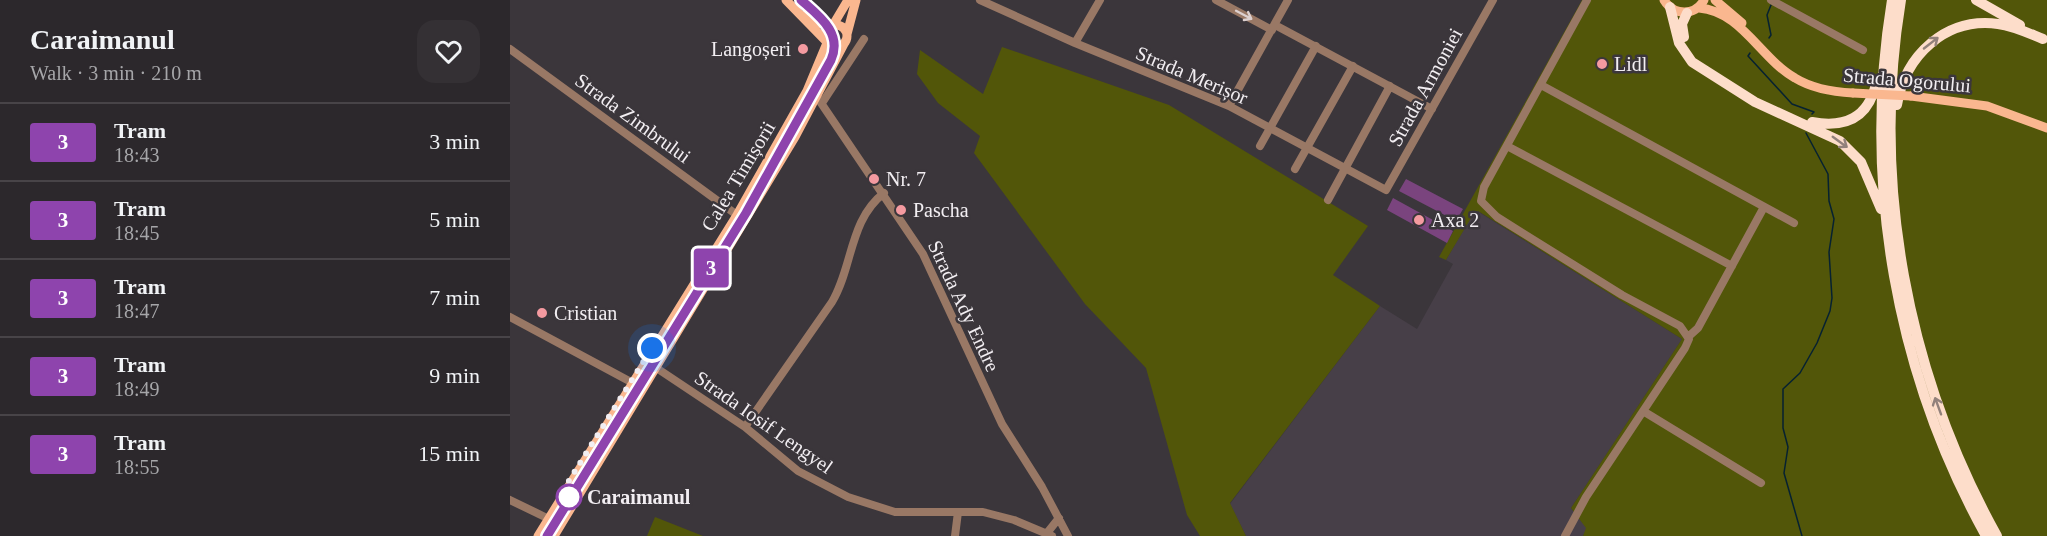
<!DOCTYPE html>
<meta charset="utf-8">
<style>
body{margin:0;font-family:Georgia,serif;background:#343034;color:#f1f3f6;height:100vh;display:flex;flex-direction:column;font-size:22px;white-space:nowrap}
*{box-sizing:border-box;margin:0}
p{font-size:20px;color:#a6a6a9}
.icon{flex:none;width:33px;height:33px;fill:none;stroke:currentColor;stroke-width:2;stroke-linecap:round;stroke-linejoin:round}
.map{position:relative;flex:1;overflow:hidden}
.drawer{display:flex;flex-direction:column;background:#2c282c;width:510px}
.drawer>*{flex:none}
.badge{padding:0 12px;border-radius:4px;font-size:21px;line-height:39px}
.you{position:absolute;width:30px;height:30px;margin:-15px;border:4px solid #fff;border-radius:50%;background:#1a73e8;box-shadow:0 0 0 9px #1a73e833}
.map>.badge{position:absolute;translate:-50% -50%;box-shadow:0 0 0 3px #fff}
.round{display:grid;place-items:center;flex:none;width:63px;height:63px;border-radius:18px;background:#343034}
.summary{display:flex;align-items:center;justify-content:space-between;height:102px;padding:0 30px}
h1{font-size:28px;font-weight:800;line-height:45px}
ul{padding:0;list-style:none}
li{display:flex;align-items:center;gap:18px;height:78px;padding:0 30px;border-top:2px solid #484448}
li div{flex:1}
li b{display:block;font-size:22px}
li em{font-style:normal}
li .badge{min-width:66px;font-weight:700;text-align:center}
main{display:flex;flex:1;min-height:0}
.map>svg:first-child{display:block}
.built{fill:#473f48}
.green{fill:#525609}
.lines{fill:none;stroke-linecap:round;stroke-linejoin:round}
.stream{stroke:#062131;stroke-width:1.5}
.building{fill:#7a447e}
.minor{stroke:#997865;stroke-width:8}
.major{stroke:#fab78f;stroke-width:9}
.highway{stroke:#fdddca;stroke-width:10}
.tram{stroke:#9b979b;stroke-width:1.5}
.major-bridge{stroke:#fab78f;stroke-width:9}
.oneway{stroke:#dcd0cf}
.oneway2{stroke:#92817b}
.line-casing{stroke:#fff;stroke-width:14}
.line{stroke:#8e44ad;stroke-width:9}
.walk{stroke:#f2eef2;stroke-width:6;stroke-dasharray:0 10.8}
.poi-dot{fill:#f49aa0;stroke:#3b363b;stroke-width:2}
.stop-dot{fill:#fff;stroke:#8e44ad;stroke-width:3}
.labels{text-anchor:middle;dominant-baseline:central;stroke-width:5;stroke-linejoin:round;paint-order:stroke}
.poi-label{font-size:20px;fill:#f2eef2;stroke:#3b363b;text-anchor:start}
.street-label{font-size:20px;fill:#f2eef2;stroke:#3b363b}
.stop-label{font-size:20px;font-weight:bold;fill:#f2eef2;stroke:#3b363b;text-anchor:start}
</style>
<main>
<section class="drawer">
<div class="summary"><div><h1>Caraimanul</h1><p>Walk · 3 min · 210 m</p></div><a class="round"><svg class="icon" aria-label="heart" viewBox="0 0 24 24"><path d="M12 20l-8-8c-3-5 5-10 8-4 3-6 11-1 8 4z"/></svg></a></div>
<ul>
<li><span class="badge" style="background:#8e44ad;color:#fff">3</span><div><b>Tram</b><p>18:43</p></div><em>3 min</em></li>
<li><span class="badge" style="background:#8e44ad;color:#fff">3</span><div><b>Tram</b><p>18:45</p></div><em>5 min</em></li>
<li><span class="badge" style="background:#8e44ad;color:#fff">3</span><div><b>Tram</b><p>18:47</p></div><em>7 min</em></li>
<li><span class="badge" style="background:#8e44ad;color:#fff">3</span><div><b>Tram</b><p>18:49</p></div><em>9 min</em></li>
<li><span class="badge" style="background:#8e44ad;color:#fff">3</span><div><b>Tram</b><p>18:55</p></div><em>15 min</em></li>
</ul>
</section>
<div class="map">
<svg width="1537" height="536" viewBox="0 0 1537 536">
<rect width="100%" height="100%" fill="#3b363b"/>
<!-- built -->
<path class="built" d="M967,211l205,128 -111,169 16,20 -4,8h-337l-16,-32 150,-198 37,23 36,-65 -7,-4 28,-48z"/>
<!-- green -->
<path class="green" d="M1072,0h465v536h-464l3,-8 -15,-20 111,-169 -204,-128 -4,2 -28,47 -7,-3z
M492,47l167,58 199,121 -35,49 47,31 -150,197 16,33h-46l-13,-21 -41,-147 -61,-64 -111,-151 6,-17 -42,-33 -21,-29 3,-24 63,44z
M145,517l48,19h-56z"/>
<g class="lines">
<!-- stream -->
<path class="stream" d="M1259,38l2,-3 -4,-20 4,-10
M1240,53l-2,3 44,48 22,8 -2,2
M1292,536l-18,-63 4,-26 -5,-19v-39l17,-16 17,-30 13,-32 2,-13 -3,-46 5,-33 -5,-18 -1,-27 -22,-41"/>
</g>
<!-- building -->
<path class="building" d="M896,179l57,30 -7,12 -57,-30z
M883,198l60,33 -6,12 -60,-33z"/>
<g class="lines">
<!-- minor -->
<path class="minor" d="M470,0l95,43 154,63 157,84 107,-190
M706,0l56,30
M1261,0l92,50
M765,25l157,84
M565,43l25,-43
M0,49l227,166
M1031,85l253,138
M307,97l106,157 79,170 40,63 26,49
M312,103l42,-64
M719,106l59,-106
M750,146l56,-100
M997,146l225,120
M785,169l58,-103
M818,200l62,-114
M0,317l121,65
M1178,337l10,-9 66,-121
M145,367l90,60 53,44 50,26 47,15h88l31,8 38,16
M1133,411l118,72
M235,427l87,-125c21,-35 17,-82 52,-109
M0,500l37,18
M537,533l12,-15
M445,536l3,-24
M1055,536l21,-39 99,-149 4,-9 -9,-13 -58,-31 -125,-78 -16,-16 3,-14 11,-20 92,-167"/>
<!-- major -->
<path class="major" d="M276,0l40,41
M1154,0c10,16 31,16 40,0
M1205,0l27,23
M1189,8c42,3 62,51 96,70 18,11 38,14 58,15
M292,15l14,8 17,2 15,-25
M315 36a11 11 0 1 1 22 0a11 11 0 1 1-22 0Z
M337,34l9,-34
M1401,96l76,10 60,22
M28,536l199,-321 70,-124 20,-48
M44,536l241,-399 49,-93"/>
<!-- highway -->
<path class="highway" d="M1382,0c-30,183 4,374 94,536
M1391,0c-30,183 6,374 96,536
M1466,0l44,25
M1160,7l9,36 13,19 63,40 85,39 21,21 20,47
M1174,37l-2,-13 5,-11
M1387,105c8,-50 49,-88 101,-81 16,2 30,9 45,15
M1302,122c33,6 56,-4 64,-38"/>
<!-- tram -->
<path class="tram" d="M34,536l99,-167 105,-168 80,-143c12,-26 -14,-43 -32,-58"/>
<!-- major-bridge -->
<path class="major-bridge" d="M1343,93l58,3"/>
</g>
<!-- one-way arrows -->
<defs><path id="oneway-shaft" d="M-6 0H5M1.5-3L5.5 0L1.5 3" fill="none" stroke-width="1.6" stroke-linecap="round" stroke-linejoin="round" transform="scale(1.5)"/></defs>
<use class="oneway" href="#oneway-shaft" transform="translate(734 15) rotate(28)"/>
<g class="oneway2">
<use href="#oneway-shaft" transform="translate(1421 43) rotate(-38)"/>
<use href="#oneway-shaft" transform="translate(1330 142) rotate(36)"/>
<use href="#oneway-shaft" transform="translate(1428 406) rotate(-110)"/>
</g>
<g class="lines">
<!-- line casing -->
<g class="line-casing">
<path id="line" d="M37,536l199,-323 85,-153c12,-27 -12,-44 -30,-60"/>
</g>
<!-- line -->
<use href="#line" class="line"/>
<!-- walk -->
<path class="walk" d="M59,497l-7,-5 90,-144"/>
</g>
<!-- markers -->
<g class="poi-dot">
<circle cx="293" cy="49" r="6"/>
<circle cx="1092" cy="64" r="6"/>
<circle cx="364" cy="179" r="6"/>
<circle cx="391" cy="210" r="6"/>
<circle cx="909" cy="220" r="6"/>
<circle cx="32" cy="313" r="6"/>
</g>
<circle class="stop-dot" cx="59" cy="497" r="12"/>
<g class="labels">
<!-- poi labels -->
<g class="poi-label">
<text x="281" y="49" text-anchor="end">Langoșeri</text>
<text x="1104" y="64">Lidl</text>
<text x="376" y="179">Nr. 7</text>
<text x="403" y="210">Pascha</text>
<text x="921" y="220">Axa 2</text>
<text x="44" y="313">Cristian</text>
</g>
<!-- street labels -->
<g class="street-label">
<text transform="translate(682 75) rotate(23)">Strada Merișor</text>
<text transform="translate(1397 80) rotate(5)">Strada Ogorului</text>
<text transform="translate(915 87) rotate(-61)">Strada Armoniei</text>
<text transform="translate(123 118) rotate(36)">Strada Zimbrului</text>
<text transform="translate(228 176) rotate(-59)">Calea Timișorii</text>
<text transform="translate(454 306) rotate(65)">Strada Ady Endre</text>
<text transform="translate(254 422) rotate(35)">Strada Iosif Lengyel</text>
</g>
<!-- stop labels -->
<g class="stop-label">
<text x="77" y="497">Caraimanul</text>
</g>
</g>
</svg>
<div class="you" style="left:142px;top:348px"></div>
<b class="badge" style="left:201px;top:268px;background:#8e44ad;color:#fff">3</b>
</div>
</main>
